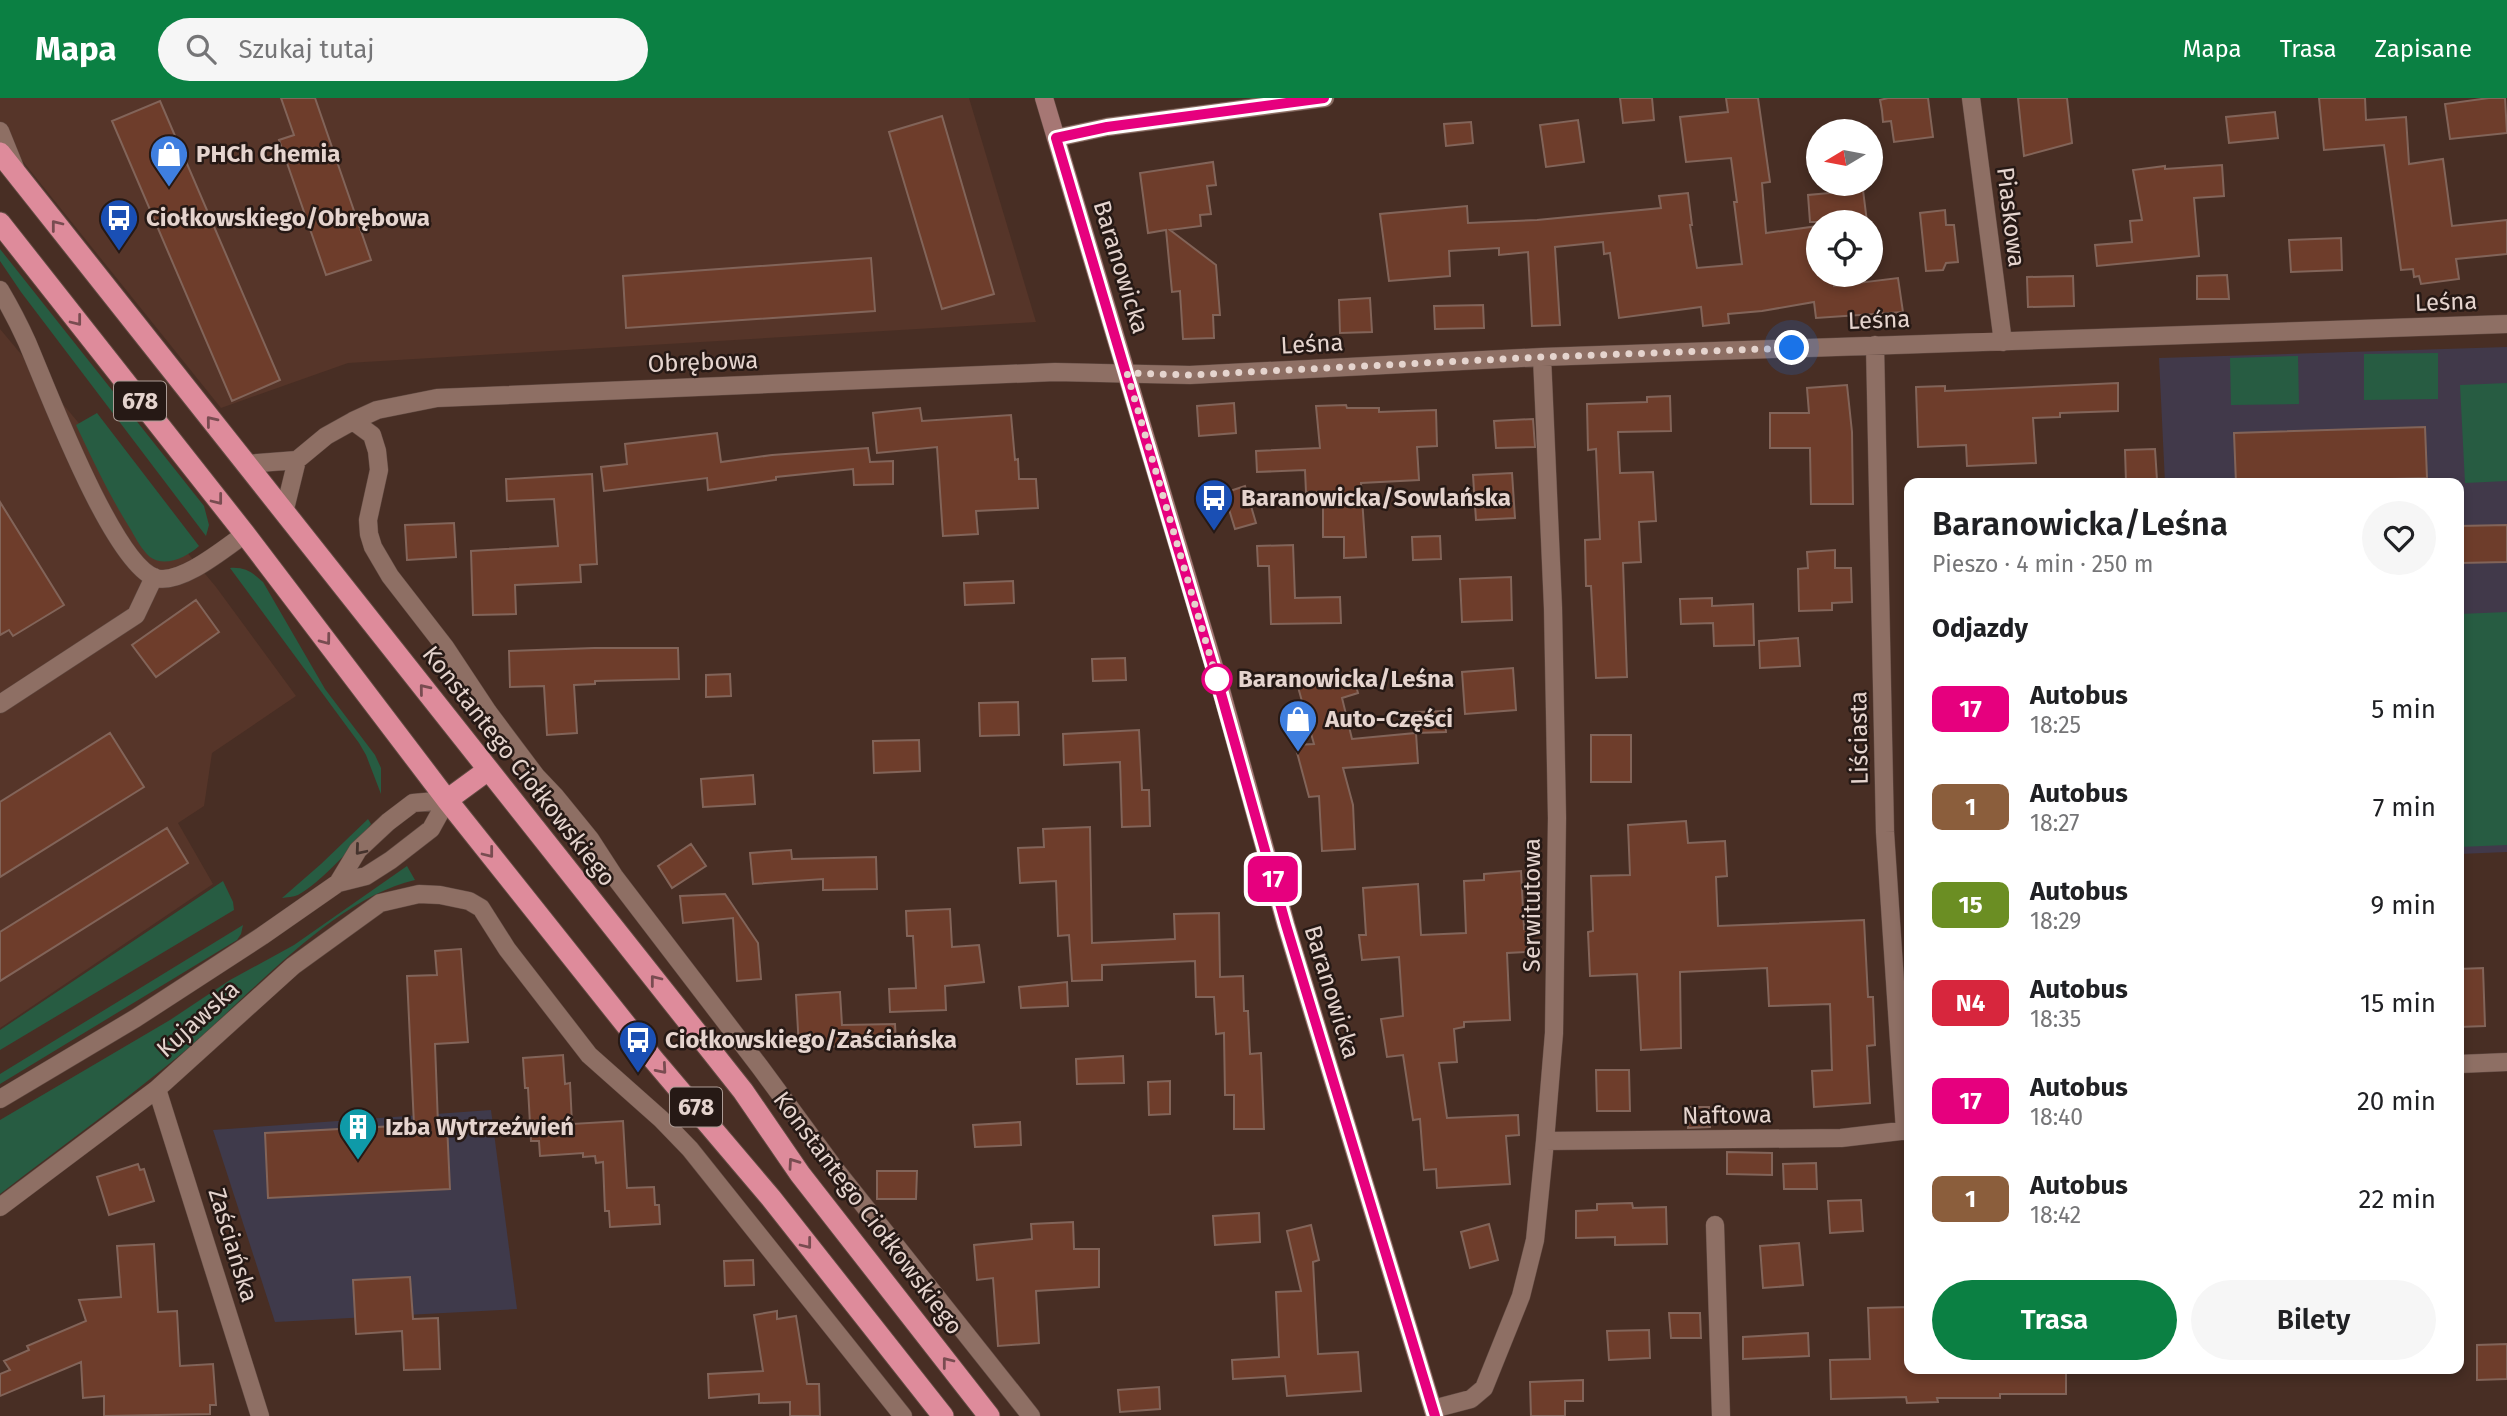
<!DOCTYPE html>
<html lang="pl">
<meta charset="utf-8">
<style>
body{margin:0;font-family:"Fira Sans",sans-serif;background:#f6f6f6;color:#202124;height:100vh;display:flex;flex-direction:column;font-size:26px;white-space:nowrap}
*{box-sizing:border-box;margin:0}
p{font-size:23px;color:#757577}
.icon{flex:none;width:38px;height:38px;fill:none;stroke:currentColor;stroke-width:2;stroke-linecap:round;stroke-linejoin:round}
.map{position:relative;flex:1;overflow:hidden}
.panel{position:absolute;left:1904px;top:380px;width:560px;height:896px;display:flex;flex-direction:column;background:#fff;border-radius:14px;box-shadow:0 4px 10px #0003}
.panel>*{flex:none}
.badge{padding:0 14px;border-radius:10px;font-size:24px;line-height:46px}
.needle{width:46px;rotate:260deg}
.controls{position:absolute;left:1806px;top:21px;display:grid;gap:14px}
.controls a{display:grid;place-items:center;width:77px;height:77px;border-radius:50%;background:#fff;box-shadow:0 4px 10px #0003;font-size:35px}
.you{position:absolute;width:35px;height:35px;margin:-18px;border:5px solid #fff;border-radius:50%;background:#1a73e8;box-shadow:0 0 0 10px #1a73e833}
.map>.badge{position:absolute;translate:-50% -50%;box-shadow:0 0 0 4px #fff}
h2{padding:0 28px;font-size:26px;line-height:63px}
.round{display:grid;place-items:center;flex:none;width:74px;height:74px;border-radius:37px;background:#f6f6f6}
.headline{display:flex;align-items:center;justify-content:space-between;height:119px;padding:0 28px}
h1{font-size:33px;font-weight:600;line-height:52px}
.cta{display:flex;gap:14px;margin-top:auto;padding:14px 28px}
.cta a{flex:1;height:80px;border-radius:42px;background:#0b8043;color:#fff;font-size:28px;font-weight:600;line-height:80px;text-align:center}
.cta a+a{background:#f6f6f6;color:#202124}
ul{padding:0;list-style:none}
li{display:flex;align-items:center;gap:21px;height:98px;padding:0 28px}
li div{flex:1}
li b{display:block;font-size:26px}
li em{font-style:normal}
li .badge{min-width:77px;font-weight:700;text-align:center}
header{display:flex;align-items:center;gap:42px;box-sizing:border-box;height:98px;padding:0 35px;background:#0b8043;color:#fff}
header strong{font-size:33px}
nav{display:flex;gap:38px;margin-inline-start:auto;font-size:24px}
.search{width:490px;height:63px;background:#f6f6f6;display:flex;align-items:center;gap:18px;box-sizing:border-box;padding:0 24px;border-radius:38px;color:#757577;font-size:26px}
.map>svg:first-child{display:block}
.commercial{fill:#3f3a4b}
.built{fill:#563529}
.education{fill:#41394a}
.green{fill:#275c42}
.building{fill:#6e3d2b;stroke:#826459;stroke-width:2}
.lines{fill:none;stroke-linecap:round;stroke-linejoin:round}
.street-casing{stroke:#614a42;stroke-width:19}
.secondary-casing{stroke:#614a42;stroke-width:19}
.highway-casing{stroke:#614a42;stroke-width:23}
.street{stroke:#8e6f64;stroke-width:18}
.secondary{stroke:#a67774;stroke-width:18}
.highway{stroke:#de8b9b;stroke-width:21}
.oneway{stroke:#794c51}
.oneway2{stroke:#45332d}
.line-casing{stroke:#fff;stroke-width:16}
.line{stroke:#e6007e;stroke-width:10}
.walk{stroke:#e5d4ce;stroke-width:7;stroke-dasharray:0 12.6}
.stop-dot{fill:#fff;stroke:#e6007e;stroke-width:3.5}
.labels{text-anchor:middle;dominant-baseline:central;stroke-width:5;stroke-linejoin:round;paint-order:stroke}
.shield{fill:#261915;stroke:#ac9c96;stroke-width:2}
.shield-label{font-size:23px;font-weight:bold;fill:#e5d4ce}
.poi-label{font-size:24px;font-weight:bold;fill:#e5d4ce;stroke:#261915;text-anchor:start}
.street-label{font-size:24px;fill:#e5d4ce;stroke:#261915}
.stop-label{font-size:24px;font-weight:bold;fill:#e5d4ce;stroke:#261915;text-anchor:start}
</style>
<header>
<strong>Mapa</strong>
<div class="search"><svg class="icon" aria-label="search" viewBox="0 0 24 24"><circle cx="10" cy="10" r="6"/><path d="M15 15l6 6"/></svg>Szukaj tutaj</div>
<nav><a>Mapa</a><a>Trasa</a><a>Zapisane</a></nav>
</header>
<div class="map">
<svg width="2507" height="1318" viewBox="0 0 2507 1318">
<rect width="100%" height="100%" fill="#482e24"/>
<!-- commercial -->
<path class="commercial" d="M491,1012l26,199 -242,13 -62,-192z"/>
<!-- built -->
<path class="built" d="M0,0h969l67,224 -688,41 -127,45 -221,-275z
M0,231l216,258 80,109 -84,57 -8,53 -26,17 35,61 -213,144z"/>
<!-- education -->
<path class="education" d="M2507,249v505l-48,2v-371h-294l-6,-125z"/>
<!-- green -->
<path class="green" d="M0,151l204,257 5,19 -3,11 -185,-244 -21,-31z
M2438,255v46l-74,1v-46z
M2298,258l1,48 -68,1 -1,-47z
M2507,285v98l-42,2 -5,-98z
M97,315l102,133c-12,11 -34,22 -49,11 -8,-7 -14,-18 -19,-27 -21,-33 -38,-69 -55,-105z
M230,470c15,-1 22,4 33,14l62,107 50,66 6,13v26l-15,-39 -7,-12z
M2507,514v233l-48,2v-233z
M368,721l3,5c-14,19 -52,60 -73,71 -5,2 -11,2 -16,3l39,-34z
M407,768l8,14c-81,18 -166,116 -229,170 -60,50 -124,96 -186,144v-74l170,-100 60,-40 64,-35z
M223,783l10,21 1,8 -234,140v-20z
M243,827l-2,9 -4,6 -237,144v-10z"/>
<!-- building -->
<path class="building" d="M281,0h34l56,162 -45,15 -47,-135 15,-5z
M1620,0h32l2,22 -31,3z
M1726,0h32l12,84 -8,1 4,50 52,-7v49h15l1,11 64,-8 5,34 -87,6 -2,-16 -52,9 -34,3 1,9 -26,3 -2,-19 -82,11 -9,-65 -6,1 -1,-12 -48,5 5,78 -28,1 -4,-74 -29,3v-7l-50,3 1,25 -61,5 -9,-67 87,-8 1,17 69,-3 124,-12 -2,-12 29,-3 4,32h-2l7,43 45,-4 -8,-62h3l-6,-44 -45,4 -6,-45 48,-5z
M1888,0h40l5,39 -39,5 -3,-21 -8,1 -1,-11 -2,-11z
M2018,0h49l5,45 -48,13z
M2319,0h46l1,22 40,-3 3,47 34,-5 9,67 55,-6v34l-51,5 3,20 -38,5 -2,-8 -5,1 -1,-8 -12,1 -17,-125 -60,5z
M2489,0h16l2,35 -57,6 -5,-35z
M160,3l120,279 -48,21 -120,-280z
M2275,14l3,26 -49,5 -3,-26z
M942,18l52,178 -52,15 -53,-177z
M1578,22l6,42 -38,5 -6,-42z
M1471,24l2,21 -27,3 -2,-22z
M1213,64l3,23 -9,1 4,28 -11,1 1,11 -31,4 46,35 4,50h-7l1,23 -31,1 -3,-48 -8,1 -6,-62 -18,3 -8,-60z
M2222,67l2,31 -30,2 5,58 -102,10 -2,-21 37,-3 -2,-21 12,-1 -9,-50 32,-4v3z
M1863,92l4,32h-57l-2,-27z
M1945,112l1,15h8l4,37 -12,1 -3,7 -17,1 -6,-58z
M2341,140l1,32 -51,2 -2,-32z
M871,160l4,53 -249,17 -3,-52z
M2227,177l2,24h-32v-23z
M2073,178l1,30 -46,1 -1,-30z
M1370,200l2,34 -32,1 -1,-33z
M1483,207l1,23 -49,1 -1,-23z
M2118,285v28l-58,2v4l-27,1 3,45 -69,3 -1,-21 -48,2 -2,-60 29,-1v5z
M1847,287l5,47 1,72h-42l-1,-56h-40v-35h39l-2,-25z
M1670,298l1,35 -53,1 2,41 33,-1 3,49 -17,1 2,40 -18,1 4,114 -31,1 -5,-92h-5l-1,-46 15,-1 -4,-90 -8,1 -1,-46 60,-2v-5z
M1234,305l2,30 -37,3 -2,-30z
M1346,307l1,3h32v4l57,-2 1,36 -20,1 2,33 -58,3 5,74 -22,1v-21h-21v-45h-17l-1,-22 -48,2 -1,-21 64,-3 -4,-42z
M920,310l2,13 89,-6 4,45 3,-1 1,20h17l2,29 -62,3 2,23 -35,2 -6,-89 -60,6 -4,-40z
M1533,321l2,28 -39,1 -2,-27z
M2425,329l2,51 -191,5 -2,-50z
M717,335l4,29 51,-7 96,-7 2,14 23,-1v23l-39,1 -1,-16 -77,8v3l-68,10 -1,-12 -103,13 -3,-24 26,-3 -2,-20z
M2155,351l2,31 -31,2 -1,-32z
M1512,375l3,45 -39,2 -3,-45z
M592,376l5,90 -17,1 1,17 -66,3 1,29 -43,1 -2,-64 87,-5 -4,-47 -47,2 -1,-22z
M1245,388l11,37 -21,6 -11,-36z
M0,404l64,103 -51,31 -4,-6 -9,5z
M454,425l2,34 -49,3 -2,-35z
M2507,427v37l-48,1v-37z
M1440,438l1,23 -28,1 -1,-23z
M1293,447l2,53 45,-1 1,26 -70,1 -2,-58h-11l-1,-20z
M1835,452v18h16l1,34 -20,1v7l-33,1 -1,-42 10,-1 -1,-16z
M1511,479l1,43 -50,2 -2,-43z
M1013,483l1,22 -49,2 -1,-22z
M1712,500v8l41,-2 1,41 -40,1 -1,-23 -32,1 -1,-25z
M196,502l23,32 -63,45 -24,-32z
M1798,540l2,28 -40,2 -1,-27z
M594,550h84l1,31 -84,2v3l-21,1 3,48 -30,2 -3,-49 -34,1 -1,-36z
M1125,560l1,22 -33,1 -1,-22z
M1513,570l3,42 -51,4 -3,-42z
M1352,574l6,21 -16,5 10,41 63,-6v-21l30,-1 1,21 -30,1 2,30 -75,5 10,37 2,44 -33,2 -3,-55 -10,1 -14,-52 19,-1 -16,-57z
M730,576l1,22 -25,1v-22z
M1018,604l1,33 -39,1 -1,-33z
M1139,632l3,60h7l1,36 -28,1 -2,-65 -56,3 -1,-31z
M110,635l34,54 -144,90v-75z
M1591,637h40v47h-40z
M919,642l1,31 -46,2 -1,-32z
M753,677l2,29 -52,3 -2,-28z
M1686,723l2,22 37,-2 2,35 -11,1 2,49 146,-6 4,77h5l2,48 -8,1 3,57 -56,4 -2,-36 20,-1 -2,-66 -61,2 -2,-38 -87,4 1,76 -40,2 -4,-76 -47,2 -2,-44 5,-1 -2,-55 39,-1 -2,-50z
M1090,729l2,116 83,-4 -1,-25 45,-1 1,64 23,-1 1,35h4l2,43 11,-1 3,76h-30v-34h-9l-1,-62 -8,1 -2,-37h-18l-1,-36 -93,4v15l-30,1 -3,-46 -11,1 -2,-55 -36,2 -2,-35 26,-1 -1,-18z
M167,730l21,35 -188,118v-49z
M691,746l15,22 -34,22 -14,-22z
M791,752l1,9 84,-2 1,32 -54,1v-11l-70,5 -3,-31z
M1521,773l3,58 3,-1 1,24 -21,1 3,67 -46,2v5l-10,2 3,33 -18,1 8,55 71,-3 1,20 -13,1 4,48 -73,4 -1,-19 -12,1 -4,-51 -7,1 -10,-65 -16,2 -6,-38 22,-3 -4,-59 -37,3 -3,-25h7l-3,-47 55,-4 3,51 45,-2 -2,-52 20,-1v-6z
M725,796l33,49 3,36 -24,2 -4,-63 -50,5 -3,-27z
M950,811l2,38 27,-2 5,37 -39,4 1,24 -56,2 -1,-23 27,-1 -3,-52h-6l-1,-25z
M461,851l7,93 -33,2 3,80h9l3,65 -182,9 -3,-65 149,-8 -7,-149 30,-1 -2,-24z
M2483,870l2,58 -26,1v-58z
M1067,884l1,24 -47,2 -2,-21z
M840,894l2,33 53,-1 1,20 -97,4 -3,-53z
M563,957l2,29 5,-1 2,41 51,-3 4,67 27,-1 1,18h4l1,19 -50,3 -1,-16h-4l-2,-49 -7,1 -1,-7 -12,1v-4l-43,3 -1,-15h-8l-3,-53h-3l-2,-30z
M1123,958l1,27 -47,1 -1,-25z
M1596,972h33l1,41h-33z
M1170,983v33l-21,1 -1,-33z
M1689,1009h20l1,20 -22,1z
M1020,1024l1,23 -46,2 -2,-22z
M1727,1054l45,1v22l-45,-1z
M1816,1065l1,26h-33l-1,-25z
M138,1066l2,6 4,-1 10,32 -45,14 -12,-38z
M877,1073h40l-1,28h-39z
M1861,1102l2,31 -33,2 -2,-32z
M1632,1105l1,5 33,-1 1,37 -52,1v-8l-39,1v-27l21,-1v-6z
M1259,1115l1,29 -45,3 -2,-29z
M1073,1124l1,27h25v38l-63,4 3,52 -41,3 -5,-68 -16,2 -3,-35 58,-6 -1,-15z
M1489,1126l9,36 -28,8 -9,-36z
M1311,1127l8,35 -6,2 5,92 40,-2 3,39 -74,5 -2,-20 -52,3 -1,-19 47,-3 -3,-65 25,-1 -14,-60z
M1799,1145l4,42 -40,3 -3,-42z
M154,1146l4,68 19,-1 3,55 33,-2 3,41h-6v9l-106,2v-20l-21,2 -2,-36 -81,34v-22l10,-4 -6,-9 25,-11 -2,-4 59,-25 -7,-21 42,-3 -4,-51z
M753,1162l1,25 -29,1 -1,-25z
M410,1179l3,42 25,-1 2,51 -36,1 -2,-39 -46,3 -3,-54z
M1909,1209v61h157v26h-66v4h-63l1,4 -31,1 -1,-6 -75,2 -1,-39 40,-1 -2,-51z
M777,1213v8l19,-3 11,68h12l1,32h-30v-14l-31,1v-9l-50,4 -1,-24 55,-3 -9,-56z
M1669,1215h31l1,25h-30z
M1649,1232l1,28 -41,2 -2,-29z
M1808,1235l1,23 -66,3v-22z
M2507,1246v35l-30,1v-35z
M1583,1282v21h-18v15h-34l-1,-34z
M1159,1289l1,22 -40,3 -2,-22z"/>
<g class="lines">
<!-- street casing -->
<g class="street-casing">
<path id="street" d="M1971,0l32,244
M0,33l15,37
M1056,40l51,-11 218,-29
M0,192c10,17 19,34 27,52 19,44 86,223 129,236 25,7 69,-30 89,-44
M1875,247l10,487 20,299
M353,323l19,14 5,16 2,19 -11,50 1,14 4,13 17,29 55,71 43,65 48,64 19,20 35,43 24,37 146,191 75,102 196,247
M246,366l51,-4 29,-24 27,-15 24,-11 60,-12 618,-26 135,3 352,-18 965,-33
M284,415l13,-53
M0,606l136,-89 18,-38
M338,785l20,-33 30,-28 25,-19 34,-3
M2459,966l48,-2
M157,991l103,327
M0,1001l136,-81 126,-82 76,-53 28,-7 25,-16 40,-31 16,-29
M1545,1043l296,-3 68,-8
M0,1109l157,-118 136,-123 87,-63 39,-9 21,1 29,6 12,7 26,41 82,106 72,64 29,30 213,267
M1715,1127l6,191
M1433,1311l38,-10 13,-11 37,-92 14,-56 10,-99 9,-108 3,-215 -4,-210 -11,-251"/>
</g>
<!-- secondary casing -->
<g class="secondary-casing">
<path id="secondary" d="M1044,0l177,592 65,235 149,491"/>
</g>
<!-- highway casing -->
<g class="highway-casing">
<path id="highway" d="M0,55l743,938 57,83 189,242
M0,125l245,311 202,266 207,260 117,138 172,218
M447,702l41,-30"/>
</g>
<!-- street -->
<use href="#street" class="street"/>
<!-- secondary -->
<use href="#secondary" class="secondary"/>
<!-- highway -->
<use href="#highway" class="highway"/>
</g>
<!-- one-way arrows -->
<defs><path id="oneway-chevron" d="M-2-3.5L2.5 0L-2 3.5" fill="none" stroke-width="1.6" stroke-linecap="round" stroke-linejoin="round" transform="scale(1.75)"/></defs>
<g class="oneway">
<use href="#oneway-chevron" transform="translate(56 127) rotate(-128)"/>
<use href="#oneway-chevron" transform="translate(77 223) rotate(52)"/>
<use href="#oneway-chevron" transform="translate(211 323) rotate(-129)"/>
<use href="#oneway-chevron" transform="translate(218 402) rotate(52)"/>
<use href="#oneway-chevron" transform="translate(326 542) rotate(53)"/>
<use href="#oneway-chevron" transform="translate(424 591) rotate(-129)"/>
<use href="#oneway-chevron" transform="translate(489 755) rotate(52)"/>
<use href="#oneway-chevron" transform="translate(655 882) rotate(-128)"/>
<use href="#oneway-chevron" transform="translate(662 971) rotate(49)"/>
<use href="#oneway-chevron" transform="translate(793 1065) rotate(-125)"/>
<use href="#oneway-chevron" transform="translate(807 1146) rotate(52)"/>
<use href="#oneway-chevron" transform="translate(947 1264) rotate(-128)"/>
</g>
<use class="oneway2" href="#oneway-chevron" transform="translate(360 752) rotate(130)"/>
<g class="lines">
<!-- line casing -->
<g class="line-casing">
<path id="line" d="M1324,0l-217,29 -51,11 164,552 66,235 149,491"/>
</g>
<!-- line -->
<use href="#line" class="line"/>
<!-- walk -->
<path class="walk" d="M1217,581l3,11 -93,-317 63,2 352,-18 250,-9"/>
</g>
<!-- icons -->
<defs>
<g id="shop-pin" transform="scale(2.0125)"><path d="M0 17L-7.5 6A9.5 9.5 0 1 1 7.5 6Z" fill="#3f7fe0" stroke="#261915"/><path d="M-5-2.5h2.3a2.7 3.5 0 0 1 5.4 0H5L5.5 6h-11ZM-1.5-2.5h3a1.5 2.3 0 0 0-3 0Z" fill="#fff"/></g>
<g id="bus-pin" transform="scale(2.0125)"><path d="M0 17L-7.5 6A9.5 9.5 0 1 1 7.5 6Z" fill="#1a4fb4" stroke="#261915"/><path d="M-5-6H5V4H4V6H2V4H-2V6H-4V4H-5ZM-3.5-4V0h7V-4ZM-3.5 1.2v1.5H-2V1.2ZM2 1.2v1.5H3.5V1.2Z" fill="#fff"/></g>
<g id="building-pin" transform="scale(2.0125)"><path d="M0 17L-7.5 6A9.5 9.5 0 1 1 7.5 6Z" fill="#0f9aa8" stroke="#261915"/><path d="M-4-6H4V6H1V3H-1V6H-4ZM-2.5-4.3h1.7v1.8h-1.7ZM.8-4.3h1.7v1.8H.8ZM-2.5-1h1.7V.8h-1.7ZM.8-1h1.7V.8H.8Z" fill="#fff"/></g>
</defs>
<g fill-rule="evenodd">
<use href="#shop-pin" x="169" y="56"/>
<use href="#bus-pin" x="119" y="120"/>
<use href="#bus-pin" x="1214" y="400"/>
<use href="#shop-pin" x="1298" y="621"/>
<use href="#bus-pin" x="638" y="942"/>
<use href="#building-pin" x="358" y="1029"/>
</g>
<!-- markers -->
<circle class="stop-dot" cx="1217" cy="581" r="14"/>
<g class="labels">
<!-- shield labels -->
<g class="shield">
<rect x="114" y="283.5" width="52" height="39" rx="5"/>
<rect x="670" y="989.5" width="52" height="39" rx="5"/>
</g>
<g class="shield-label">
<text x="140" y="303">678</text>
<text x="696" y="1009">678</text>
</g>
<!-- poi labels -->
<g class="poi-label">
<text x="196" y="56">PHCh Chemia</text>
<text x="146" y="120">Ciołkowskiego/Obrębowa</text>
<text x="1241" y="400">Baranowicka/Sowlańska</text>
<text x="1325" y="621">Auto-Części</text>
<text x="665" y="942">Ciołkowskiego/Zaściańska</text>
<text x="385" y="1029">Izba Wytrzeźwień</text>
</g>
<!-- street labels -->
<g class="street-label">
<text transform="translate(2011 119) rotate(83)">Piaskowa</text>
<text transform="translate(1121 169) rotate(73)">Baranowicka</text>
<text transform="translate(2446 204) rotate(-2)">Leśna</text>
<text transform="translate(1879 222) rotate(-2)">Leśna</text>
<text transform="translate(1312 246) rotate(-3)">Leśna</text>
<text transform="translate(703 264) rotate(-2)">Obrębowa</text>
<text transform="translate(1859 640) rotate(-91)">Liściasta</text>
<text transform="translate(519 668) rotate(52)">Konstantego Ciołkowskiego</text>
<text transform="translate(1532 807) rotate(-90)">Serwitutowa</text>
<text transform="translate(1332 894) rotate(73)">Baranowicka</text>
<text transform="translate(198 921) rotate(-42)">Kujawska</text>
<text transform="translate(1727 1017) rotate(-1)">Naftowa</text>
<text transform="translate(868 1115) rotate(53)">Konstantego Ciołkowskiego</text>
<text transform="translate(233 1147) rotate(73)">Zaściańska</text>
</g>
<!-- stop labels -->
<g class="stop-label">
<text x="1238" y="581">Baranowicka/Leśna</text>
</g>
</g>
</svg>
<div class="controls">
<a><svg class="needle" viewBox="-14 -14 28 28"><path d="M0-13l5 13h-10z" fill="#e53935"/><path d="M0 13l5-13h-10z" fill="#757577"/></svg></a>
<a><svg class="icon" aria-label="locate" viewBox="0 0 24 24"><circle cx="12" cy="12" r="6"/><path d="M12 2v4M12 18v4M2 12h4M18 12h4"/></svg></a>
</div>
<div class="you" style="left:1792px;top:250px"></div>
<b class="badge" style="left:1273px;top:781px;background:#e6007e;color:#fff">17</b>
<section class="panel">
<div class="headline"><div><h1>Baranowicka/Leśna</h1><p>Pieszo · 4 min · 250 m</p></div><a class="round"><svg class="icon" aria-label="heart" viewBox="0 0 24 24"><path d="M12 20l-8-8c-3-5 5-10 8-4 3-6 11-1 8 4z"/></svg></a></div>
<h2>Odjazdy</h2>
<ul>
<li><span class="badge" style="background:#e6007e;color:#fff">17</span><div><b>Autobus</b><p>18:25</p></div><em>5 min</em></li>
<li><span class="badge" style="background:#8b5e3c;color:#fff">1</span><div><b>Autobus</b><p>18:27</p></div><em>7 min</em></li>
<li><span class="badge" style="background:#6b8e23;color:#fff">15</span><div><b>Autobus</b><p>18:29</p></div><em>9 min</em></li>
<li><span class="badge" style="background:#d7263d;color:#fff">N4</span><div><b>Autobus</b><p>18:35</p></div><em>15 min</em></li>
<li><span class="badge" style="background:#e6007e;color:#fff">17</span><div><b>Autobus</b><p>18:40</p></div><em>20 min</em></li>
<li><span class="badge" style="background:#8b5e3c;color:#fff">1</span><div><b>Autobus</b><p>18:42</p></div><em>22 min</em></li>
</ul>
<div class="cta"><a>Trasa</a><a>Bilety</a></div>
</section>
</div>
